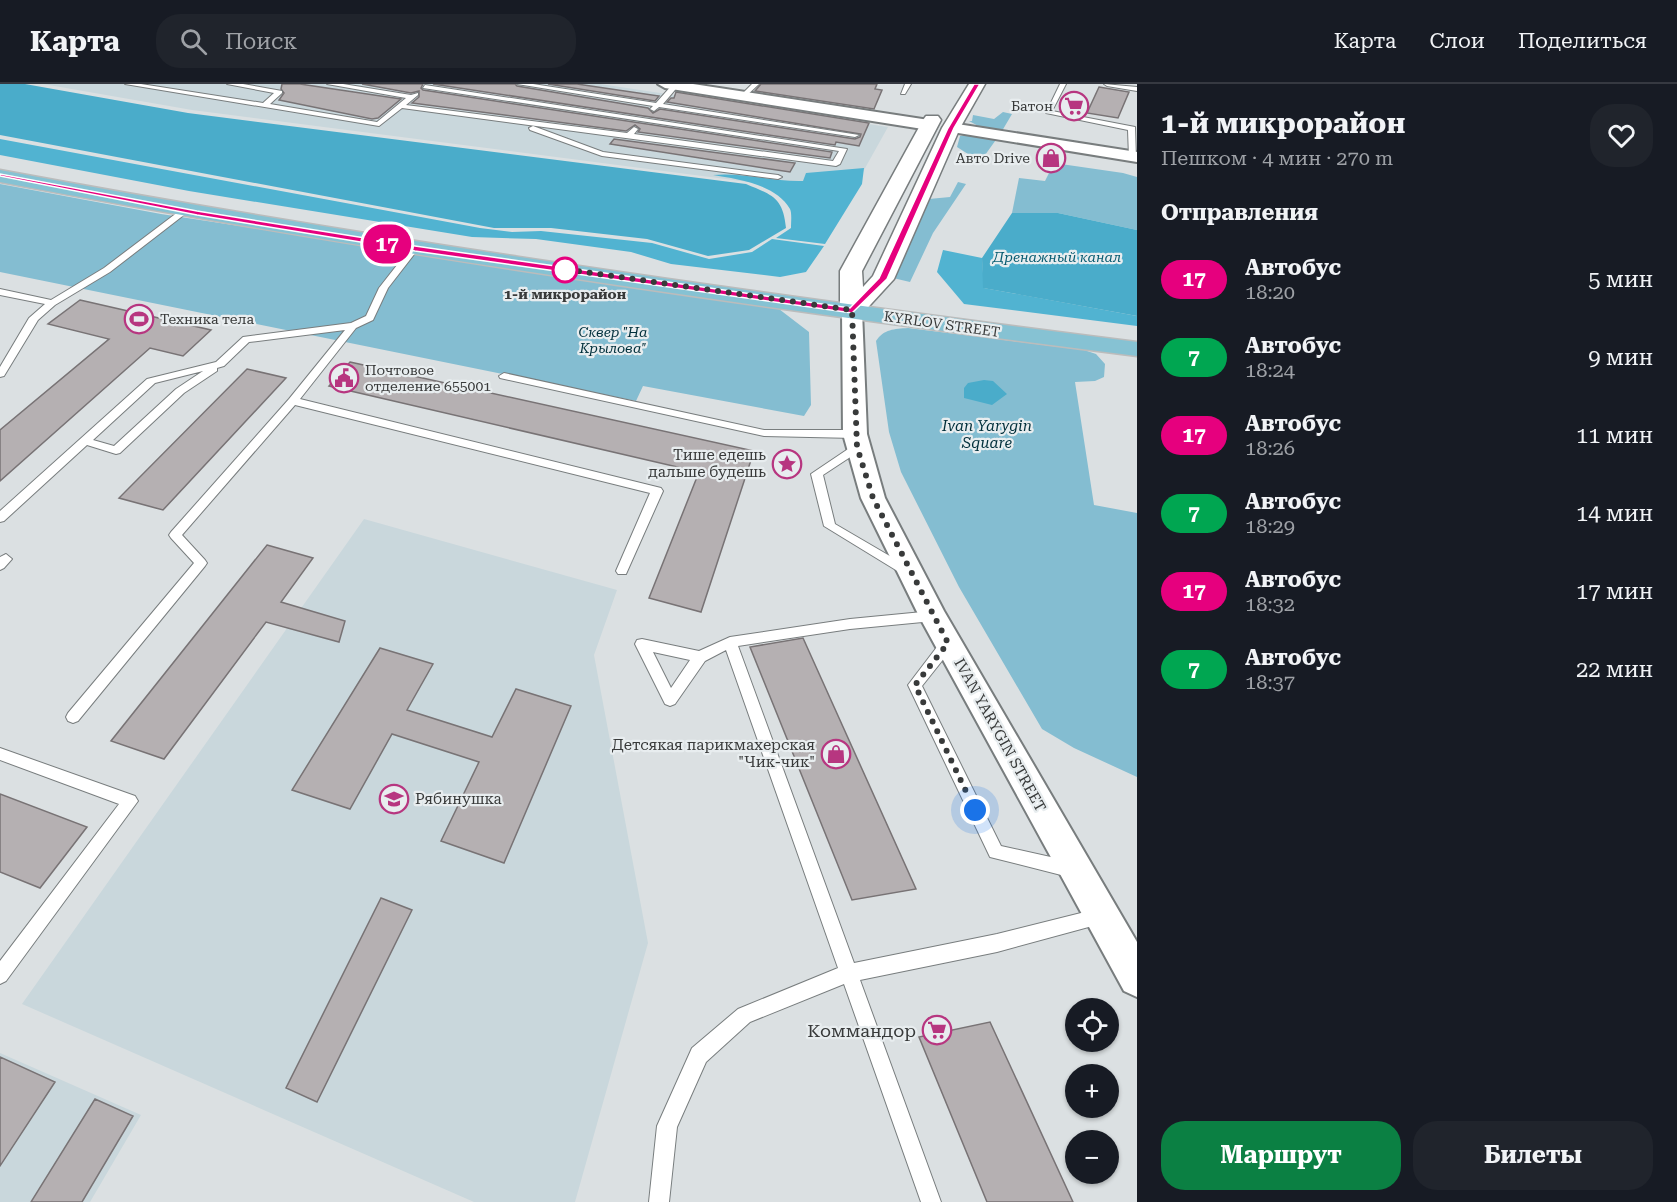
<!DOCTYPE html>
<html lang="ru">
<meta charset="utf-8">
<style>
body{margin:0;font-family:"Roboto Serif",serif;background:#20242c;color:#f1f3f6;height:100vh;display:flex;flex-direction:column;font-size:22px;white-space:nowrap}
*{box-sizing:border-box;margin:0}
p{font-size:20px;color:#9ea1a6}
.icon{flex:none;width:33px;height:33px;fill:none;stroke:currentColor;stroke-width:2;stroke-linecap:round;stroke-linejoin:round}
.map{position:relative;flex:1;overflow:hidden}
.details{display:flex;flex-direction:column;background:#171b24;width:540px}
.details>*{flex:none}
.badge{padding:0 12px;border-radius:20px;font-size:21px;line-height:39px}
.tools{position:absolute;left:1065px;top:914px;display:grid;gap:12px}
.tools a{display:grid;place-items:center;width:54px;height:54px;border-radius:50%;background:#171b24;box-shadow:0 2px 4px #0004;font-size:30px}
.you{position:absolute;width:30px;height:30px;margin:-15px;border:4px solid #fff;border-radius:50%;background:#1a73e8;box-shadow:0 0 0 9px #1a73e833}
.map>.badge{position:absolute;translate:-50% -50%;box-shadow:0 0 0 3px #fff}
h2{padding:0 24px;font-size:22px;line-height:54px}
.round{display:grid;place-items:center;flex:none;width:63px;height:63px;border-radius:24px;background:#20242c}
.headline{display:flex;align-items:center;justify-content:space-between;height:102px;padding:0 24px}
h1{font-size:28px;font-weight:700;line-height:45px}
.action{display:flex;gap:12px;margin-top:auto;padding:12px 24px}
.action a{flex:1;height:69px;border-radius:24px;background:#0b8043;color:#fff;font-size:24px;font-weight:700;line-height:69px;text-align:center}
.action a+a{background:#20242c;color:#f1f3f6}
ul{padding:0;list-style:none}
li{display:flex;align-items:center;gap:18px;height:78px;padding:0 24px}
li div{flex:1}
li b{display:block;font-size:22px}
li em{font-style:normal}
li .badge{min-width:66px;font-weight:700;text-align:center}
header{display:flex;align-items:center;gap:36px;box-sizing:border-box;height:84px;padding:0 30px;background:#171b24;border-bottom:2px solid #363941}
header strong{font-size:28px}
nav{display:flex;gap:33px;margin-inline-start:auto;font-size:21px}
.search{width:420px;height:54px;background:#20242c;display:flex;align-items:center;gap:15px;box-sizing:border-box;padding:0 21px;border-radius:24px;color:#9ea1a6;font-size:22px}
main{display:flex;flex:1;min-height:0}
.map>svg:first-child{display:block}
.built{fill:#c9d7dc}
.green{fill:#84bdd1}
.forest{fill:#51b3d1}
.water{fill:#4aacca}
.building{fill:#b5b0b2;stroke:#787375;stroke-width:1.5}
.lines{fill:none;stroke-linecap:round;stroke-linejoin:round}
.service-casing{stroke:#787d7e;stroke-width:2}
.minor-casing{stroke:#787d7e;stroke-width:4}
.tertiary-casing{stroke:#787d7e;stroke-width:3}
.primary-casing{stroke:#bbbcbc;stroke-width:3}
.service{fill:#fff;fill-rule:evenodd}
.minor{fill:#fff;fill-rule:evenodd}
.tertiary{fill:#fff;fill-rule:evenodd}
.primary{fill:#86c2d3;fill-rule:evenodd}
.line{fill:#e6007e;stroke:#fff;stroke-width:1.5}
.walk{stroke:#383a3a;stroke-width:6;stroke-dasharray:0 10.8}
.stop-dot{fill:#fff;stroke:#e6007e;stroke-width:3}
.labels{text-anchor:middle;dominant-baseline:central;stroke-width:4.5;stroke-linejoin:round;paint-order:stroke}
.far-poi-label{font-size:14px;fill:#383a3a;stroke:#e8edef;text-anchor:end}
.far-water-label{font-size:14px;font-style:italic;fill:#095c71;stroke:#e8edef}
.far-stop-label{font-size:14px;font-weight:bold;fill:#383a3a;stroke:#e8edef}
.far-street-label{font-size:14px;fill:#383a3a;stroke:#e8edef}
.far-park-label{font-size:14px;font-style:italic;fill:#002f3b;stroke:#e8edef}
.park-label{font-size:15px;font-style:italic;fill:#002f3b;stroke:#e8edef}
.poi-label{font-size:15px;fill:#383a3a;stroke:#e8edef;text-anchor:end}
.street-label{font-size:15px;fill:#383a3a;stroke:#e8edef}
.near-poi-label{font-size:18px;fill:#383a3a;stroke:#e8edef;text-anchor:end}
</style>
<header>
<strong>Карта</strong>
<div class="search"><svg class="icon" aria-label="search" viewBox="0 0 24 24"><circle cx="10" cy="10" r="6"/><path d="M15 15l6 6"/></svg>Поиск</div>
<nav><a>Карта</a><a>Слои</a><a>Поделиться</a></nav>
</header>
<main>
<div class="map">
<svg width="1137" height="1118" viewBox="0 0 1137 1118">
<rect width="100%" height="100%" fill="#dbe0e2"/>
<!-- built -->
<path class="built" d="M43,0h557l288,43 -38,68 -658,-85z
M364,435l253,71 -23,65 54,288 -73,259h-101l-452,-198z
M0,969l141,62 -51,87h-90z"/>
<!-- green -->
<path class="green" d="M1003,28l9,2 -10,17 -18,-2 -15,-8h3l1,-6 21,4z
M971,50l27,3 -18,25 -12,-2v-6l-11,-7 3,-11z
M1054,79l69,10 14,4v53l-79,-17h-46l7,-35 26,3z
M958,98l8,2 -33,49 -23,49 -17,-4 36,-79 21,-2z
M0,100l161,30 618,95 30,23 2,73 -7,11 -161,-30 -7,15 -636,-129z
M908,244l176,22 12,4 9,10 -1,13 -9,4 -20,1 19,123 43,8v264l-63,-29 -32,-19 -83,-142 -58,-115 -12,-40 -13,-91c8,-12 18,-12 32,-13z"/>
<!-- forest -->
<path class="forest" d="M0,55l480,89 32,4 29,-1 111,12 57,16 43,-7 20,-13 52,7 -18,26 -26,5 -109,-13 -40,-12 -95,-13 -64,-2 -283,-46 -189,-36z
M864,84l-2,16 -37,60 -49,-6 15,-10c0,-6 1,-15 -1,-19 -14,-25 -53,-30 -77,-34 30,-3 59,7 90,6l3,-8z
M943,166l39,8 2,30 153,28v10l-173,-22 -27,-32z"/>
<!-- water -->
<path class="water" d="M0,0h25l163,29 558,71c26,11 37,13 40,44l-37,22 -41,6 -61,-17 -96,-11h-57l-494,-93z
M1012,129h46l79,17v86l-154,-28 -1,-30z
M984,296l9,1 14,13 -15,11 -28,-7v-10l4,-5z"/>
<!-- building -->
<path class="building" d="M282,0h18l101,15 -23,19 -6,1 -93,-19 5,-7 -3,-4z
M362,0h61l-2,4 2,2 409,62 -2,6 -192,-26 2,-3 -5,-4 -9,6 -214,-28 7,-6v-6l-8,2z
M433,0h82l2,2 131,22 5,5 7,-4 195,30 5,-2 1,-3 -194,-32 4,-4h3l2,-6 193,31 -10,23 -23,-4 -1,3z
M548,0h29l82,12 -4,5z
M761,0h116l-2,5 7,1 -8,19 -119,-18z
M1099,3l30,5 -11,26 -31,-5z
M614,55l181,24 -5,9 -180,-28z
M80,216l131,30 -28,26 -33,-8 -150,133v-51l109,-91 -61,-15z
M350,278l404,89 -53,161 -52,-14 50,-126 -370,-86z
M247,285l39,9 -123,132 -44,-12z
M267,461l46,13 -32,44 64,19 -6,21 -73,-20 -102,137 -53,-18z
M803,554l113,251 -64,11 -102,-253z
M380,564l53,16 -26,46 85,27 24,-48 55,17 -67,157 -63,-22 38,-79 -87,-28 -42,75 -58,-19z
M0,710l87,33 -47,61 -40,-16z
M381,814l31,12 -95,192 -31,-14z
M990,938l83,180h-86l-68,-165z
M0,973l55,25 -55,84z
M95,1015l38,17 -51,86h-51z"/>
<g class="lines">
<!-- service casing -->
<g class="service-casing">
<path id="service" d="M125,0h16l122,19 11,-10 -47,-9h16l39,7v2l-12,11 107,18 29,-24 -79,-14h16l68,11 7,-2v2l-12,10 221,28 7,-6 4,2 -4,5 199,27 6,-10 -416,-63 2,-3 422,64 -7,15 -4,2 -434,-58 -23,18z
M517,0h16l123,19 17,-19h7l-17,20 196,31 -4,2 -196,-30 -5,4 -4,-2 3,-3z
M752,0h7l-14,13h-4v-2z
M905,0h6l-6,10h-4z
M1060,0h6l-14,27 83,16 1,32 -7,-2 -1,-27 -82,-17z
M1104,0l33,3v4l-30,-5z
M533,42l70,26 175,23 4,2 -4,2 -176,-23 -72,-26 -1,-2z
M182,125l7,2 -79,61 -55,33 -17,15 -34,56 -4,1v-10l29,-49 16,-14 -45,-9v-6l51,11 53,-32z
M415,161l4,3 -31,40 -15,32 -17,8 -56,71 361,89 2,3 -37,83h-8l-2,-3 34,-78 -355,-88 -113,130 23,25 2,3 -2,3 -127,155 -5,2 -5,-2 -2,-4 2,-4 126,-150 -23,-25 -2,-3 2,-3 118,-133 56,-69 -96,12 -25,24 -7,2v3l-33,22 -64,60 -4,1 -29,-9 -83,76 -4,1v-11l147,-132 69,-17 27,-25 108,-14 15,-7 13,-28 33,-42zM203,287l-27,18 -62,57 -21,-6 62,-57z
M504,289l260,57h91l5,4 -5,4 -91,-2 -264,-58 -1,-2z
M857,359l6,4 -2,3 -38,25 12,49 77,45 2,3 -2,3h-8l-80,-49 -13,-52z
M6,470l6,5 -8,9 -4,2v-13z
M933,527l7,5 -7,5 -83,8 -112,17 116,317 143,-29 104,-26 6,2 2,6 -2,6 -110,30 -137,28 81,222h-20l-77,-218 -94,38 -44,40 -29,65 -8,75h-20l8,-76 35,-78 46,-39 100,-41 -112,-318 -21,11 -30,43 -5,2 -5,-2 -30,-60 2,-4 5,-1 57,12 31,-14 120,-18zM653,568l37,8 -19,28z
M948,554l5,1 2,4 -2,4 -31,39 79,160 72,16 6,3 2,5 -2,5 -6,3 -83,-21 -82,-172 35,-46z
M0,664l135,48 3,5 -132,180 -6,3v-23l119,-157 -119,-44z"/>
</g>
<!-- minor casing -->
<g class="minor-casing">
<path id="minor" d="M658,0h35l236,36 8,5 -8,5 -264,-42z
M951,39l186,29v10l-191,-31 -3,-3 3,-3z
M852,221l7,2 3,4 5,123 18,64 59,113 193,331v55l-13,-6 -205,-375 -58,-118 -18,-64 -1,-123 3,-4z"/>
</g>
<!-- tertiary casing -->
<g class="tertiary-casing">
<path id="tertiary" d="M969,0h16l-25,44 -66,151 -34,37 -8,2 -8,-2 -4,-5v-40l83,-151 3,-4h12l3,4 -79,151 1,16 10,-11 69,-148z"/>
</g>
<!-- primary casing -->
<g class="primary-casing">
<path id="primary" d="M0,86c377,70 757,124 1137,172v14c-380,-48 -760,-103 -1137,-174z"/>
</g>
<!-- service -->
<use href="#service" class="service"/>
<!-- minor -->
<use href="#minor" class="minor"/>
<!-- tertiary -->
<use href="#tertiary" class="tertiary"/>
<!-- primary -->
<use href="#primary" class="primary"/>
</g>
<!-- line -->
<path class="line" d="M974,0h6l-26,44 -67,151 -35,34 -437,-62 -218,-36 -197,-39v-2l197,37 218,35 435,62 29,-30 69,-150z"/>
<g class="lines">
<!-- walk -->
<path class="walk" d="M565,186l-9,-2 296,42 5,137 16,51 75,145 -33,42 60,125"/>
</g>
<!-- icons -->
<defs>
<g id="supermarket-ring" transform="scale(1.5)"><circle r="9.5" fill="#e8edef" stroke="#b73680" stroke-width="1.5"/><path d="M-6-5.5h2.5l.6 2H6L4.5 2H-2.5L-4.4-4H-6ZM-1.5 3.2a1.3 1.3 0 1 0 .1 0ZM3 3.2a1.3 1.3 0 1 0 .1 0Z" fill="#b73680"/></g>
<g id="shop-ring" transform="scale(1.5)"><circle r="9.5" fill="#e8edef" stroke="#b73680" stroke-width="1.5"/><path d="M-5-2.5h2.3a2.7 3.5 0 0 1 5.4 0H5L5.5 6h-11ZM-1.5-2.5h3a1.5 2.3 0 0 0-3 0Z" fill="#b73680"/></g>
<g id="stadium-ring" transform="scale(1.5)"><circle r="9.5" fill="#e8edef" stroke="#b73680" stroke-width="1.5"/><path d="M0-5a6.5 5 0 1 0 0 10a6.5 5 0 1 0 0-10ZM-3.5-1.8h7v3.6h-7Z" fill="#b73680"/></g>
<g id="civic-ring" transform="scale(1.5)"><circle r="9.5" fill="#e8edef" stroke="#b73680" stroke-width="1.5"/><path d="M-.6-6.5H3V-4.5H.6V-3L4-1V1h2V6H-6V1h2V-1L-.6-3ZM-1.2 2.5V6h2.4V2.5Z" fill="#b73680"/></g>
<g id="sight-ring" transform="scale(1.5)"><circle r="9.5" fill="#e8edef" stroke="#b73680" stroke-width="1.5"/><path d="M0-6L1.8-2.2L6-1.7L2.9 1.2L3.7 5.4L0 3.3L-3.7 5.4L-2.9 1.2L-6-1.7L-1.8-2.2Z" fill="#b73680"/></g>
<g id="school-ring" transform="scale(1.5)"><circle r="9.5" fill="#e8edef" stroke="#b73680" stroke-width="1.5"/><path d="M0-5L7-2L0 1L-7-2ZM-4 1L0 2.5L4 1V4Q0 6-4 4Z" fill="#b73680"/></g>
</defs>
<g fill-rule="evenodd">
<use href="#supermarket-ring" x="1074" y="22"/>
<use href="#shop-ring" x="1051" y="74"/>
<use href="#stadium-ring" x="139" y="235"/>
<use href="#civic-ring" x="344" y="294"/>
<use href="#sight-ring" x="787" y="380"/>
<use href="#shop-ring" x="836" y="670"/>
<use href="#school-ring" x="394" y="715"/>
<use href="#supermarket-ring" x="937" y="946"/>
</g>
<!-- markers -->
<circle class="stop-dot" cx="565" cy="186" r="12"/>
<g class="labels">
<!-- far-poi labels -->
<g class="far-poi-label">
<text x="1053" y="22">Батон</text>
<text x="1030" y="74">Авто Drive</text>
<text x="160" y="235" text-anchor="start">Техника тела</text>
<text x="365" y="286" text-anchor="start">Почтовое<tspan x="365" dy="16">отделение 655001</tspan></text>
</g>
<!-- far-water labels -->
<g class="far-water-label">
<text x="1057" y="173">Дренажный канал</text>
</g>
<!-- far-stop labels -->
<g class="far-stop-label">
<text x="565" y="210">1-й микрорайон</text>
</g>
<!-- far-street labels -->
<g class="far-street-label">
<text transform="translate(942 240) rotate(8)">KYRLOV STREET</text>
</g>
<!-- far-park labels -->
<g class="far-park-label">
<text x="613" y="248">Сквер "На<tspan x="613" dy="16">Крылова"</tspan></text>
</g>
<!-- park labels -->
<g class="park-label">
<text x="987" y="342">Ivan Yarygin<tspan x="987" dy="17">Square</tspan></text>
</g>
<!-- poi labels -->
<g class="poi-label">
<text x="766" y="371">Тише едешь<tspan x="766" dy="17">дальше будешь</tspan></text>
<text x="815" y="661">Детсякая парикмахерская<tspan x="815" dy="17">"Чик-чик"</tspan></text>
<text x="415" y="715" text-anchor="start">Рябинушка</text>
</g>
<!-- street labels -->
<g class="street-label">
<text transform="translate(1000 651) rotate(61)">IVAN YARYGIN STREET</text>
</g>
<!-- near-poi labels -->
<g class="near-poi-label">
<text x="916" y="946">Коммандор</text>
</g>
</g>
</svg>
<div class="tools">
<a><svg class="icon" aria-label="locate" viewBox="0 0 24 24"><circle cx="12" cy="12" r="6"/><path d="M12 2v4M12 18v4M2 12h4M18 12h4"/></svg></a>
<a>+</a>
<a>−</a>
</div>
<div class="you" style="left:975px;top:726px"></div>
<b class="badge" style="left:387px;top:160px;background:#e6007e;color:#fff">17</b>
</div>
<section class="details">
<div class="headline"><div><h1>1-й микрорайон</h1><p>Пешком · 4 мин · 270 m</p></div><a class="round"><svg class="icon" aria-label="heart" viewBox="0 0 24 24"><path d="M12 20l-8-8c-3-5 5-10 8-4 3-6 11-1 8 4z"/></svg></a></div>
<h2>Отправления</h2>
<ul>
<li><span class="badge" style="background:#e6007e;color:#fff">17</span><div><b>Автобус</b><p>18:20</p></div><em>5 мин</em></li>
<li><span class="badge" style="background:#00a651;color:#fff">7</span><div><b>Автобус</b><p>18:24</p></div><em>9 мин</em></li>
<li><span class="badge" style="background:#e6007e;color:#fff">17</span><div><b>Автобус</b><p>18:26</p></div><em>11 мин</em></li>
<li><span class="badge" style="background:#00a651;color:#fff">7</span><div><b>Автобус</b><p>18:29</p></div><em>14 мин</em></li>
<li><span class="badge" style="background:#e6007e;color:#fff">17</span><div><b>Автобус</b><p>18:32</p></div><em>17 мин</em></li>
<li><span class="badge" style="background:#00a651;color:#fff">7</span><div><b>Автобус</b><p>18:37</p></div><em>22 мин</em></li>
</ul>
<div class="action"><a>Маршрут</a><a>Билеты</a></div>
</section>
</main>
